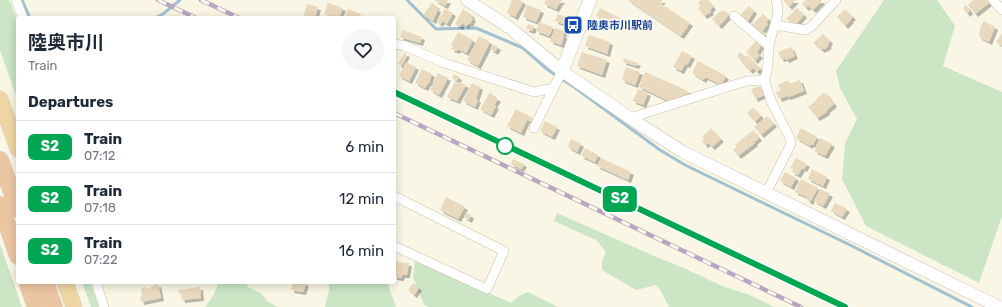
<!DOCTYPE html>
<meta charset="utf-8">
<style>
body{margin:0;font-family:Rubik,"Noto Sans JP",sans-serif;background:#f6f6f7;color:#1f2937;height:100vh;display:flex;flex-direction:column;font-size:15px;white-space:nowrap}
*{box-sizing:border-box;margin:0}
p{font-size:13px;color:#747a83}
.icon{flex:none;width:22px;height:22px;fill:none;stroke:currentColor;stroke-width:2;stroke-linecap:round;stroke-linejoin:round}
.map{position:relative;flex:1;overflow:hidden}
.drawer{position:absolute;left:16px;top:16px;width:380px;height:268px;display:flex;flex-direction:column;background:#fff;border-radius:4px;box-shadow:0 2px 10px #0003}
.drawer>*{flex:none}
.badge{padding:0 8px;border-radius:6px;font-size:14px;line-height:26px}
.map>.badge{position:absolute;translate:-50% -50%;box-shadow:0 0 0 2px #fff}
h2{padding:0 12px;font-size:15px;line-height:36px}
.round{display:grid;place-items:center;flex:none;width:42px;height:42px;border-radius:21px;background:#f6f6f7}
.overview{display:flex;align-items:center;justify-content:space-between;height:68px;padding:0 12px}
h1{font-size:19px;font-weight:700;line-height:30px}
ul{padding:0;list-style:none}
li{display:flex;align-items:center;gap:12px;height:52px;padding:0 12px;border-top:1px solid #e0e1e3}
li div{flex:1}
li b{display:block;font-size:15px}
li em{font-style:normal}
li .badge{min-width:44px;font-weight:700;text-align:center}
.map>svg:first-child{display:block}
.green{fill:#cbe5c5}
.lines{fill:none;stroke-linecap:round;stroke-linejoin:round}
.stream{stroke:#a3c0d1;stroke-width:3}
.building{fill:#e9d9be;filter:url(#shadow)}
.minor-casing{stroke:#c9c0ad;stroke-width:10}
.tertiary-casing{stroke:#c9c0ad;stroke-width:13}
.secondary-casing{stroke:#ccc1ab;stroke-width:14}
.trunk-casing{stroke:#dad6d1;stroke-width:17}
.motorway-casing{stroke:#dad6d1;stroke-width:18}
.minor{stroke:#fff;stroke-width:9}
.tertiary{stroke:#fff;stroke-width:12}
.secondary{stroke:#fff;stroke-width:13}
.trunk{stroke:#eed6a4;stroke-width:16}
.motorway{stroke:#ecc6a3;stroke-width:17}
.rail-casing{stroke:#baa5c1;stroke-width:4.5}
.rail{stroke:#fdf9eb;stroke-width:3;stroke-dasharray:9;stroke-linecap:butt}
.line-casing{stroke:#fff;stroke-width:9}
.line{stroke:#00a651;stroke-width:6}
.stop-dot{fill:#fff;stroke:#00a651;stroke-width:2}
.labels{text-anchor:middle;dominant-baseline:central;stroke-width:4;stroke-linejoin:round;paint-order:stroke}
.transit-label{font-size:11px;font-weight:bold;fill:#164399;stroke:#fdf9eb;text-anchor:start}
</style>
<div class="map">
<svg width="1002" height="307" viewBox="0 0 1002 307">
<defs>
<filter id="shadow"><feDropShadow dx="3" dy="3" stdDeviation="0" flood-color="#0004"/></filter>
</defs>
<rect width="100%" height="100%" fill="#f9f6e5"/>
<!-- green -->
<path class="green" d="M0,0h9l9,21v80l-18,-51z
M884,0h53l18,26 -12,40 59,26v124l-23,67 -113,-57 -24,-47 3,-36 12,-24 -17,-31 -4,-17z
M557,213l97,43 32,13 36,17 28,9 24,12h-105l-8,-16 -5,-6 -20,5 -34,-20v-8l4,-10 -10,-12 -42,-19z
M0,244l22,63h-22z
M415,260l96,43 8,-7 9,-4 30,15h-130l-4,-2 -11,-28z
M82,282h8l9,25h-8z
M219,282h27l2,5 14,7 6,8 10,5h-73l8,-11z
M329,282h58l9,25h-71l4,-17z"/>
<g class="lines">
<!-- stream -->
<path class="stream" d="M22,0l8,18
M407,0l29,29 40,-1 47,20 25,22 26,17 86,63 25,15 167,81 120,61
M155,18l8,-4 17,-14"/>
</g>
<!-- building -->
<path class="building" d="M434,0h14l-3,6z
M512,0h8l3,2 -8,15 -8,-4z
M546,0h16l-1,2h-1l-4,7 -12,-5z
M628,0h35l-3,3 30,20 -9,13z
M701,0h7l5,7 -3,3 1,2 -7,4 -6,-8 2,-2 -2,-3z
M783,0h13l-7,7z
M806,0h15l1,1 -9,9 -5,-4 -2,2 -4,-4z
M973,0h14l2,3 -14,11 -7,-9z
M328,3l15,5 -4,10 -15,-4z
M432,3l5,3 -2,1 3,2 -5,12 -10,-6z
M307,4l11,3 -3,11h-12z
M527,5l14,5 -5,12 -13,-5z
M966,5l4,6 -3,3 -4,-6z
M749,6l5,5 -7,11 -7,-7z
M600,8l20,10 -5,8 -19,-10z
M797,8l7,7 -8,9 -2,-2 -3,1 -5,-4z
M348,9l13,5 -2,4h-14z
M445,9l8,4 -6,11 -5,-3 -2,3 -3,-2z
M463,9l9,6 -1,2 2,1 -3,6 -2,-1 -2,3 -4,-3 -2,4 -5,-3z
M845,9l8,8 -3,2 1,1 -6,6 -8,-9z
M724,10l5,5 -10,11 -7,-7 8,-8 2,1z
M558,14l13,5 -2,7 -14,-5z
M763,14l6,5 -3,4 2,1 -6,7 4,3 -2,3 -12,-12z
M984,21l11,6 -6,15 -10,-5 1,-3 -1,-1 1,-3h-1z
M539,22l14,5 -4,9 -13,-5z
M528,24l6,2 -2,5 -6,-2z
M555,28l9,3 -1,4 1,1 -3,9 -11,-4z
M403,30l19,7 -2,6 -20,-6z
M458,32l15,8 -7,13 -8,-4 -1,2 -6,-2 2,-3 -2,-1z
M1002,33v13l-6,-4z
M823,34l7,7 -2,3 1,1 -4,4 -1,-1 -2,2 -9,-7z
M589,35l21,7 -3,12 -22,-8z
M479,36l11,6 -12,24 -11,-6z
M756,41l5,4 -4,8 3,2 -5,6 -9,-9z
M493,44l5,3 -3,5 -5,-3z
M791,47l4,9 -9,4 -1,-2 -4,1 -3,-7z
M682,51l10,5 -5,9 -2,-1 -4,7 -8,-4z
M582,52l25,8 -5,15 -25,-9z
M740,52l5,5 2,-2 13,13 -3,4 -4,-4 -3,3 -9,-9 1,-1 -5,-5z
M404,53l3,1 -6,12 -3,-2z
M624,58l14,5 -2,3 -13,-4z
M698,61l28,15 -5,9 -16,-8 -2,3 -11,-7z
M406,62l10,5 -7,14 -10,-5z
M626,67l14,5 -5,13 -13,-5z
M422,69l10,5 -3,9h-1l-3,5 -10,-5z
M645,72l43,19 -1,3 -18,7 -30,-14z
M438,73l10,5 -9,17 -9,-5z
M454,74l5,3 -2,4 -5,-3z
M788,80l2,4 10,-4 4,11 -16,6 -1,-1 -8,3 -3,-7 5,-2 -3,-5z
M455,82l3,2 1,-2 7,3 -9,16 -10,-4z
M472,83l8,4 -4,12 2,1 -3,7 -12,-6z
M760,86l4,9 -9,4 -4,-10z
M638,89l10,4 -5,12 -10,-4z
M491,93l2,1v2l5,3 -4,6 2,1 -5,9 -11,-6 9,-15h1z
M823,93l1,1 2,-1 8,11 -8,7 1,1 -10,6 -9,-11 9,-7 -1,-1z
M753,107l8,9 -6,6 -8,-9z
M516,109l17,9 -2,4 -4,-2 -6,13 -14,-7z
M767,116l7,8 -13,11 -7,-8z
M545,121l12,6 -5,10 -12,-6z
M711,128l10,11 -9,8 -4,-4 -3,2 -3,-4 2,-1 -2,-3z
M801,128l16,9 -4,8 -3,-1v2l-14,-8z
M753,130l6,8 -5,4 1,1 -17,13 -5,-6 4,-3 -2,-2z
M820,138l12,6 -7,12 -11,-5z
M571,139l10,5 -4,8 -9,-5z
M585,148l13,7 -3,7 -14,-6z
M601,158l30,14 -3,8 -31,-14z
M796,158l11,6 -3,5 -2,-1 -4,7 -6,-3 1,-3 -3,-1z
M513,159l11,5 -3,5 -10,-5z
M812,169l15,8 -4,9 -15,-7z
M785,172l11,6 -5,9 -11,-6z
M801,179l17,9 -8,14 -4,-3 1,-2 -12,-5z
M820,189l10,5 -7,12 -9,-5z
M446,197l19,10 -7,12 -18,-9z
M835,203l12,6 -5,8 -11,-6z
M466,213l5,2 -2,5 -5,-3z
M394,260h4v2l11,1 -2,12h-5l-1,3 -7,-1z
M293,282h12v2h1l-3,8 -12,-2z
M413,283l6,5 -5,7 -6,-5z
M158,284l3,14 -20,4 -1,-5 2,-1 -1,-6 1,-1v-1l3,-1v2l6,-1v-2z
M200,287l1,11 -19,2 -1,-6h-2l-1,-4z"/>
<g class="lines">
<!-- minor casing -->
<g class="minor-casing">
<path id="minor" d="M16,0l7,18
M993,0l9,10
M734,16l35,30
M775,25l31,5 6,-4 24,-26
M394,44l11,2 39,17 90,29 20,-4
M630,118l97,-31 20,-6 17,-1
M534,128l28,-57
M766,193l25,-49 -1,-6 -18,-35 -8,-23c6,-13 3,-20 5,-34 2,-15 13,-31 7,-46
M394,196l110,55 -17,38 -93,-43
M96,282l8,25"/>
</g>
<!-- tertiary casing -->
<g class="tertiary-casing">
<path id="tertiary" d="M467,0l43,28 52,43 68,47 53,34 316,155"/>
</g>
<!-- secondary casing -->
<g class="secondary-casing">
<path id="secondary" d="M562,71l28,-71"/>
</g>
<!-- trunk casing -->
<g class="trunk-casing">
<path id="trunk" d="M0,99l18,50
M65,282l9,25"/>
</g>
<!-- motorway casing -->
<g class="motorway-casing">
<path id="motorway" d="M0,160l18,49
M0,205l18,51
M27,282l9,25
M45,282l9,25"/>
</g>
<!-- minor -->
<use href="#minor" class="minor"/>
<!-- tertiary -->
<use href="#tertiary" class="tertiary"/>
<!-- secondary -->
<use href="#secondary" class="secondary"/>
<!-- trunk -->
<use href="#trunk" class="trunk"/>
<!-- motorway -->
<use href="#motorway" class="motorway"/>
<!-- rail casing -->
<g class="rail-casing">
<path id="rail" d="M158,0l38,18
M201,0l38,18
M394,92l451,215
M394,113l407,194"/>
</g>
<!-- rail -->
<use href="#rail" class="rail"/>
</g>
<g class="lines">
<!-- line casing -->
<g class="line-casing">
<path id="line" d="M394,92l451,215"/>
</g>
<!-- line -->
<use href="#line" class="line"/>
</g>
<!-- icons -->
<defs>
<g id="bus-square" transform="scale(1)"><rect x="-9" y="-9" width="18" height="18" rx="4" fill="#1a4fb4" stroke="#fdf9eb"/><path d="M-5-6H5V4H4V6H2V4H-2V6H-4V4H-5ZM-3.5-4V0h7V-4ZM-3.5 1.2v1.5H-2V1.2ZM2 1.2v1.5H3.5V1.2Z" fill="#fff"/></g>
</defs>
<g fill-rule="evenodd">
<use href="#bus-square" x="573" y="25"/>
</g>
<!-- markers -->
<circle class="stop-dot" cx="505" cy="146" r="8"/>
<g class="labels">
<!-- transit labels -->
<g class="transit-label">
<text x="587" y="25">陸奥市川駅前</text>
</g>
</g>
</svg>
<b class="badge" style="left:620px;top:199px;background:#00a651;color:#fff">S2</b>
<section class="drawer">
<div class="overview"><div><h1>陸奥市川</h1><p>Train</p></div><a class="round"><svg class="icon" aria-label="heart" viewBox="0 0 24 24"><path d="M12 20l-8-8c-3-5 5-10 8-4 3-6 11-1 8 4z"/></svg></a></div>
<h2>Departures</h2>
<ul>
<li><span class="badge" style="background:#00a651;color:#fff">S2</span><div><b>Train</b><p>07:12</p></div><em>6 min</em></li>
<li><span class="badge" style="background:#00a651;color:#fff">S2</span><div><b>Train</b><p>07:18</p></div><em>12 min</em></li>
<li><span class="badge" style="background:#00a651;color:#fff">S2</span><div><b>Train</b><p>07:22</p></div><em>16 min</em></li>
</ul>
</section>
</div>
